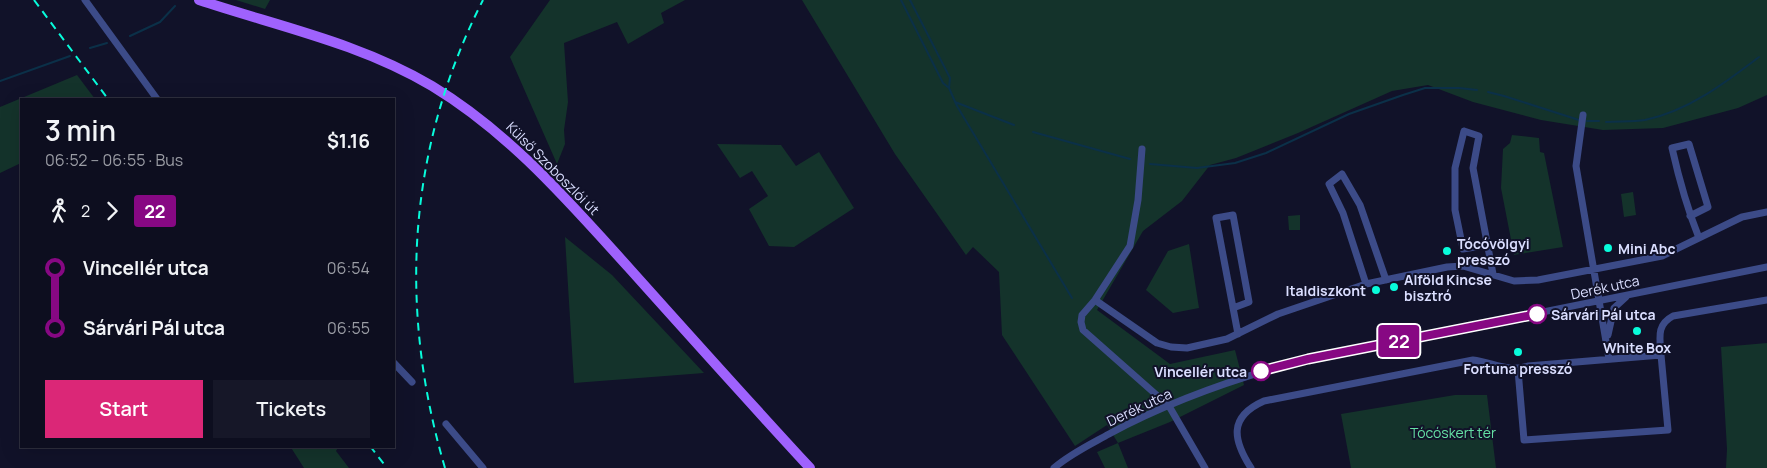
<!DOCTYPE html>
<meta charset="utf-8">
<style>
body{margin:0;font-family:Manrope,sans-serif;background:#161728;color:#f1f3f6;height:100vh;display:flex;flex-direction:column;font-size:19px;white-space:nowrap}
*{box-sizing:border-box;margin:0}
p{font-size:16px;color:#9a9ca4}
.icon{flex:none;width:28px;height:28px;fill:none;stroke:currentColor;stroke-width:2;stroke-linecap:round;stroke-linejoin:round}
.map{position:relative;flex:1;overflow:hidden}
.panel{position:absolute;left:20px;top:98px;width:375px;height:350px;display:flex;flex-direction:column;background:#0d0e1f;border-radius:0px;box-shadow:0 5px 20px #0002,0 0 0 1px #2d2e3d}
.panel>*{flex:none}
.badge{padding:0 10px;border-radius:4px;font-size:18px;line-height:32px}
.map>.badge{position:absolute;translate:-50% -50%;box-shadow:0 0 0 2px #fff}
.legs{display:flex;align-items:center;gap:8px;height:55px;padding:0 25px;font-size:16px}
.legs p{margin-inline-start:auto}
.head{display:flex;align-items:center;justify-content:space-between;height:85px;padding:0 25px}
h1{font-size:28px;font-weight:600;line-height:38px}
.primary-button{display:flex;gap:10px;margin-top:auto;padding:10px 25px}
.primary-button a{flex:1;height:58px;border-radius:0px;background:#db2777;color:#fff;font-size:20px;font-weight:600;line-height:58px;text-align:center}
.primary-button a+a{background:#161728;color:#f1f3f6}
ul{padding:0 25px;list-style:none}
li{display:flex;align-items:center;gap:18px;height:60px;font-size:19px}
li i{display:grid;place-items:center;width:8px;height:100%;margin:0 6px;background:currentColor}
li i::after{content:'';width:12px;height:12px;margin:-6px;border:4px solid;border-radius:50%;background:#0d0e1f}
li p{margin-inline-start:auto}
li:first-child i{background:linear-gradient(#0000 50%,currentColor 0)}
li:last-child i{background:linear-gradient(currentColor 50%,#0000 0)}
.map>svg:first-child{display:block}
.green{fill:#14332b}
.lines{fill:none;stroke-linecap:round;stroke-linejoin:round}
.stream{stroke:#0b3048;stroke-width:2}
.minor{stroke:#3c4b88;stroke-width:7}
.primary{stroke:#9f62fd;stroke-width:10}
.rail{stroke:#08fcdb;stroke-width:2;stroke-dasharray:8 6;stroke-linecap:butt}
.line-1-casing{stroke:#fff;stroke-width:11}
.line-1{stroke:#870883;stroke-width:8}
.poi-dot{fill:#08fcdb;stroke:#111229;stroke-width:2}
.stop-1-dot{fill:#fff;stroke:#870883;stroke-width:2.5}
.labels{text-anchor:middle;dominant-baseline:central;stroke-width:4;stroke-linejoin:round;paint-order:stroke}
.street-label{font-size:14px;fill:#dadeff;stroke:#111229}
.poi-label{font-size:14px;font-weight:bold;fill:#dadeff;stroke:#111229;text-anchor:start}
.stop-label{font-size:14px;font-weight:bold;fill:#dadeff;stroke:#111229;text-anchor:start}
.park-label{font-size:14px;fill:#65e0a4;stroke:#111229}
</style>
<div class="map">
<svg width="1767" height="468" viewBox="0 0 1767 468">
<rect width="100%" height="100%" fill="#111229"/>
<!-- green -->
<path class="green" d="M236,0h34l-5,9z
M550,0h135l-24,13 3,10 -36,21 -11,-22 -53,21 4,59 -4,28 1,14 -8,20 -47,-107z
M802,0h965v95l-29,13 -75,20 -60,2 -62,-10 -68,-18 -45,-17 -36,6 -94,42 -62,25 -26,7 -28,36 -39,30 -46,79 73,54 65,-14 9,35 -74,37 -52,21 10,25h-23l-8,-16 21,-9 -11,-18 -32,21 -73,-111 -3,-63 -26,-25 -7,8 -71,-101z
M77,75l18,24h-74v64l-21,10v-66z
M1512,135l27,3 1,14 4,1 19,94 -49,8 -13,-67 2,-39 7,-6z
M717,144l64,1 15,21 23,-14 35,56 -60,39 -25,-1 -20,-37 19,-13 -16,-25 -12,7z
M1633,192l3,23 -12,2 -3,-23z
M1300,215v15h-11l-1,-14z
M565,237l47,38 92,98 -130,10z
M1189,244l10,64 -26,5 -27,-23 22,-39z
M1767,343v125h-41l1,-19 -6,-102z
M1455,395h32l9,73h-145l-10,-54z
M290,446h49l-3,5 13,17h-45z"/>
<g class="lines">
<!-- stream -->
<path class="stream" d="M901,0l42,83 6,5 8,18 115,192
M910,0l40,78 -1,10
M130,36l30,-14 15,-16
M90,48l17,-5
M0,81l70,-25
M1488,92l16,4 75,24
M955,102l59,23
M1587,121h12
M1606,122c13,-1 26,0 39,-2 43,-9 80,-37 114,-63
M1033,132l97,27
M1150,164l47,4 38,-5 31,-10 83,-39 54,-19 22,-7h34l18,2"/>
<!-- minor -->
<path class="minor" d="M85,0l72,99
M1583,115l-7,51 33,193
M1142,149l-4,51 -8,46 -35,54 -13,15 -1,7 2,8 86,76 36,62
M1690,216l18,-9 -19,-63 -17,4c7,31 15,60 27,90
M1487,245l-24,4 -8,-39v-42l9,-37 15,5 -6,32 20,106
M1366,284l-23,-71 -14,-29 13,-10 18,31 26,75
M1095,300l62,43 14,4 16,1 40,-9 51,-25 88,-30 81,-17 16,-1 51,15 24,-1 124,-24 80,-39 25,-5
M1233,308l16,-6 -16,-87 -17,3 22,116
M1608,335l6,-27 12,-11
M394,363l18,19
M1518,370l6,70 144,-10 -7,-75
M446,424l37,44
M1054,468c16,-14 37,-24 55,-34 63,-34 130,-57 199,-75l459,-92
M1251,468c-18,-28 -23,-51 13,-67l209,-41c19,2 36,13 55,6l133,-11c-1,-17 -5,-30 12,-39l94,-16"/>
<!-- primary -->
<path class="primary" d="M199,0c78,26 161,43 233,86 78,47 137,116 197,182 60,67 120,134 181,200"/>
<!-- rail -->
<path class="rail" d="M34,0l74,99
M370,446l17,22
M445,468c-47,-160 -38,-319 38,-468"/>
</g>
<g class="lines">
<!-- line-1 casing -->
<g class="line-1-casing">
<path id="line-1" d="M1261,371l47,-12 229,-45"/>
</g>
<!-- line-1 -->
<use href="#line-1" class="line-1"/>
</g>
<!-- markers -->
<g class="poi-dot">
<circle cx="1608" cy="248" r="5"/>
<circle cx="1447" cy="251" r="5"/>
<circle cx="1394" cy="287" r="5"/>
<circle cx="1376" cy="290" r="5"/>
<circle cx="1637" cy="331" r="5"/>
<circle cx="1518" cy="352" r="5"/>
</g>
<g class="stop-1-dot">
<circle cx="1537" cy="314" r="9"/>
<circle cx="1261" cy="371" r="9"/>
</g>
<g class="labels">
<!-- street labels -->
<g class="street-label">
<text transform="translate(553 168) rotate(45)">Külső Szoboszlói út</text>
<text transform="translate(1605 287) rotate(-12)">Derék utca</text>
<text transform="translate(1139 407) rotate(-25)">Derék utca</text>
</g>
<!-- poi labels -->
<g class="poi-label">
<text x="1457" y="243">Tócóvölgyi<tspan x="1457" dy="16">presszó</tspan></text>
<text x="1618" y="248">Mini Abc</text>
<text x="1404" y="279">Alföld Kincse<tspan x="1404" dy="16">bisztró</tspan></text>
<text x="1366" y="290" text-anchor="end">Italdiszkont</text>
<text x="1637" y="347" text-anchor="middle">White Box</text>
<text x="1518" y="368" text-anchor="middle">Fortuna presszó</text>
</g>
<!-- stop labels -->
<g class="stop-label">
<text x="1551" y="314">Sárvári Pál utca</text>
<text x="1247" y="371" text-anchor="end">Vincellér utca</text>
</g>
<!-- park labels -->
<g class="park-label">
<text x="1453" y="432">Tócóskert tér</text>
</g>
</g>
</svg>
<b class="badge" style="left:1399px;top:341px;background:#870883;color:#fff">22</b>
<section class="panel">
<div class="head"><div><h1>3 min</h1><p>06:52 – 06:55 · Bus</p></div><b>$1.16</b></div>
<div class="legs"><svg class="icon" aria-label="walk" viewBox="0 0 24 24"><circle cx="13" cy="4" r="2"/><path d="M13 8l-2 6 4 7M11 14l-3 7M7 12l3-4h3l4 4"/></svg>2<svg class="icon" aria-label="forward" viewBox="0 0 24 24"><path d="M9 5l7 7-7 7"/></svg><b class="badge" style="background:#870883;color:#fff">22</b></div>
<ul>
<li><i style="color:#870883"></i><b>Vincellér utca</b><p>06:54</p></li>
<li><i style="color:#870883"></i><b>Sárvári Pál utca</b><p>06:55</p></li>
</ul>
<div class="primary-button"><a>Start</a><a>Tickets</a></div>
</section>
</div>
